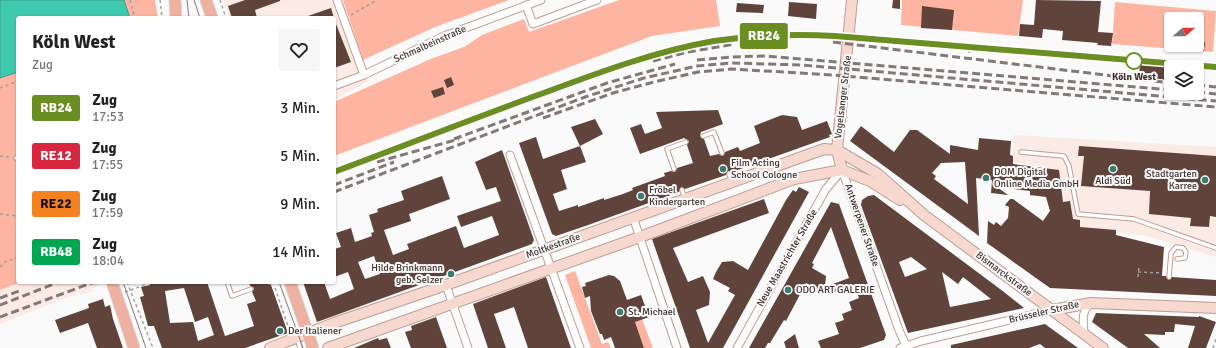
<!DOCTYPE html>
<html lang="de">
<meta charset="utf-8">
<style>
body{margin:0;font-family:Signika,sans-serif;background:#f6f6f6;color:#222;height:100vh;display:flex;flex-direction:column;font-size:15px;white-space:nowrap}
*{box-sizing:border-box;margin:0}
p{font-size:13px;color:#767676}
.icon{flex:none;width:22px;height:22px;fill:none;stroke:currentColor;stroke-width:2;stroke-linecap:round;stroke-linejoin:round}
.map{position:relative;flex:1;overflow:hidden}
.sheet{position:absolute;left:16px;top:16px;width:320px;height:268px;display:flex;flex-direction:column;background:#fff;border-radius:4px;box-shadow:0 1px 3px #0004}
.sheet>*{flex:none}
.badge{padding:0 8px;border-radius:3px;font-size:14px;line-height:26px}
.needle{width:26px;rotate:70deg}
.fabs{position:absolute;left:1164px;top:12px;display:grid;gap:8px}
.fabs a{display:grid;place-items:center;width:40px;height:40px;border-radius:4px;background:#fff;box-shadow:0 1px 3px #0004;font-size:20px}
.map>.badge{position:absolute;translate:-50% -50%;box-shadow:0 0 0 2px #fff}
.round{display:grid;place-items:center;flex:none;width:42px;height:42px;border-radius:4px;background:#f6f6f6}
.head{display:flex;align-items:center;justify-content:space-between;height:68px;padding:0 16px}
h1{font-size:19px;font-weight:800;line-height:30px}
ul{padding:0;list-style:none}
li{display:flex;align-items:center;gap:12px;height:48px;padding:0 16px}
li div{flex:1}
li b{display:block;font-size:15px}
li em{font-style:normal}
li .badge{min-width:44px;font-weight:700;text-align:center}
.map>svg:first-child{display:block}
.built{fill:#fceae5}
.green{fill:#fdb5a1;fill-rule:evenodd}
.water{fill:#3dcaae;stroke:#3e9c88}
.building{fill:#60443c;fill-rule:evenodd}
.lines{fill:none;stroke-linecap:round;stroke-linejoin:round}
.lane-casing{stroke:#bd9d94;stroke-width:5.5}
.street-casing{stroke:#bd9d94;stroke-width:9}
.secondary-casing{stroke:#bd9d94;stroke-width:12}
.primary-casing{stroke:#d9d6d5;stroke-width:13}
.path{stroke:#a59f9d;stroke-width:1.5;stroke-dasharray:3 3;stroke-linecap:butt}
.lane{stroke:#fff;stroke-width:3.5}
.street{stroke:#fff;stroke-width:7}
.secondary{stroke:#f6d8cf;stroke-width:10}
.primary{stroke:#eeb0a0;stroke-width:11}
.tram{stroke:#837a78;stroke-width:1}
.rail{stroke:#837a78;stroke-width:3;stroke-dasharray:8 4;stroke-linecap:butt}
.line-casing{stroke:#fff;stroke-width:9}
.line{stroke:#6b8e23;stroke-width:6}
.stop-dot{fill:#fff;stroke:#6b8e23;stroke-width:2}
.poi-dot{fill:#397b6c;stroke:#fafafa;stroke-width:1.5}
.labels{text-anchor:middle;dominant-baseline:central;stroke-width:4;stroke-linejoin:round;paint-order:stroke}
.street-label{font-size:10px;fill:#3f312e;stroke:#fafafa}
.stop-label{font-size:10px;font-weight:bold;fill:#3f312e;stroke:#fafafa}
.poi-label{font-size:10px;fill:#3f312e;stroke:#fafafa;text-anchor:start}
</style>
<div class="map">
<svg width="1216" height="348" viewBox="0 0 1216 348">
<rect width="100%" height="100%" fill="#fafafa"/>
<!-- built -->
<path class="built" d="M224,0h119l26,81 -35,19v-82h-105z
M1014,135l202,12v110l-69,-21 -80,-10 -8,-56 -47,-8z
M22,282h76l1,3 -7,3 1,3 -12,4 -2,-2 -79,31v-34z"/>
<!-- green -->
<path class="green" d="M0,0h155l3,18h-140v264h4l-22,8z
M343,0h166l-74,27 -72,33z
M619,0h97l4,26 -68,10 -318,120v-54l99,-44 31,-11 18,-12 42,-16 5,13z
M902,0h121l-5,36 -117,-11z
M1115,2l101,9 -3,41 -101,-8zM1171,19h26v26h-26z
M575,271l27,73 6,-2 3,6h-20l-26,-73z
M642,319l11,29h-9l-9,-26z"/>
<!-- water -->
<path class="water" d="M0,0h124l6,18h-112v54l-18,6z"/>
<!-- building -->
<path class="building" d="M245,0h35v1l-25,9 2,8h-25l-4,-12z
M893,0h7v9l-8,-1z
M1036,0l65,1 -3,31 15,1 -2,13 -14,-1 1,-2 -36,-3 1,-9 -20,-2 -1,9 -23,-2 1,-12 14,1z
M789,2l28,2 -1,15 -28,-3z
M737,3l27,2 -1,8 -27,-1z
M922,6l32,4 -2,20 -31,-2z
M331,8l3,10h-28l-1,-1z
M334,19l17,43 -17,6z
M1197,42h8l-1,9 -7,-1z
M1140,64l31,2v14l-32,-3z
M451,77l3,8 -7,3 -3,-8z
M443,87l2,7 -11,4 -3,-7z
M718,110l5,14 -22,8 -1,4 4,3 6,17 9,-2 4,2 2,-4 13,-5 2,4 20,-8 -6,-17 28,-11 15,2 5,13 25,-9 5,13 -3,1 1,2 -98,35 -4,-1 -2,4 -41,14 -4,-2 -2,5 -88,32 -35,12 -4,-2 -33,-91 17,-6 7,22 37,-13 6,16 -25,8 6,19 -14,5 6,17 19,-6v2l26,-9v2l19,-6 10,-4 -1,-2 33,-12 -1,-3 7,-2 4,1 2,-4 16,-5 -6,-18 2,-4 -5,-3 -44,16 -10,-26 11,-4 4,10 17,-6 -6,-16z
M595,119l8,15 -23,12 -9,-19z
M861,126l33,26 16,-22h7l33,24v-9l28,5 1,-12 32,3 -1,14 3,1v8l46,6 4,32 7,-1 3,18 7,1v7l36,3v5l48,12 -2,29h4l3,4 3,-3 44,3v16l-166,-8 -63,-45 1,-22 6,4 2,-3 5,4 7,-8 1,-11 -4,-2 5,-6h3l30,22 7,-10 -4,-14 -16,-2v-4l-33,-4 11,8 -17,-2 1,-13 -16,-2 3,58 -129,-95zM965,162l3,42 -34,-25 2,-3 -4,-3 9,-10z
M1079,146l137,10v61l-6,-1 -1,11 -19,-1 1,-8 -42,-4 1,-23 -69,-5 3,-30h-6z
M502,150l32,90 -2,4 -215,78 -14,-40h21l6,17 24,-10 -6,-17 -14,5v-28l7,-2 -5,-14 15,-5 4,14 17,-6 -1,-3 3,-1 -5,-17 9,-3 -1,-3 27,-9 -3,-9 41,-15 8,23 -41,15 2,7 -27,9 9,25 16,-6 -2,-5 49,-18 8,22 35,-13 -7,-19 -31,11 -4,-11 44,-15 -5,-14 -10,3 -11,-28zM374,256l6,18 -15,5 -7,-17z
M799,187l10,5 -86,156h-33l-38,-109 112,-40 5,14 -96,35 15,34 15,-6 7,16 -1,13 -13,5 12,33 27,-48 -7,-4 2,-3 -17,-9 3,-7 6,-10 11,-1 15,9 38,-70 7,-10 3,2z
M874,195l130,97 20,16 -116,25 -47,-128 1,-5 6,-4zM911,257l16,12 -22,8 -6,-15zM942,272l16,12 5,-7 28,22 -41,8z
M831,202l8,2 47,131 -2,5 -24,8h-39l-3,-7 21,-7 -4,-11 9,-3 -2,-6 10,-4 -3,-8 10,-4 -5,-13 -26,9 -22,-11 -20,38 -2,-1 -14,23h-2l-3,5h-16zM831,227l18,51 -24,9 1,-11 -14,-8 2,-4 -2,-1z
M609,275l5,1 6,5 7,19 14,-5 8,22 -14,5 9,26h-29l-4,-11 -7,3 -2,-6h-2l-9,-23 -1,-15 -5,2 -3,-11 4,-1 -1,-3z
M546,277l25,71h-43l-14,-41 -20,7 12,34h-18l-15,-44z
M150,282h57l18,54 29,-10 -7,-22 9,-3 -4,-9 2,-4 -4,-2 -1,-4h18l4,3 17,48 -43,15h-83l-8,-22h-6l-8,-29 4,-1 -3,-9 9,-2zM184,288l11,34 13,-5 6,18 -16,6 -5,-19 -23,1 -5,-32z
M103,299l2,8 5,-2 3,14 10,29h-26l-9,-25 -28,10 -5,-13 34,-12 -1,-4z
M1096,313l103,4v-1l17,6 -10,26h-18l7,-22 -20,-2 -1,8h-9v3l-21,-1 16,14h-32l-36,-26z
M436,317l11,31h-36l-6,-16 7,-2 -1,-4z
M1045,324l33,24h-33l-5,-4 -11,4h-78v-3z
M795,334l4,14h-13l-2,-6z
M378,338l1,2 8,-2 4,10h-37z"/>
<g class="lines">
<!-- lane casing -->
<g class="lane-casing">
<path id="lane" d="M703,136l11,-4 8,21
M1021,152l43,4 5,10 9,48 56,5 82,29
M16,158l2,1
M674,169l-7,-20 19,-7
M729,174l3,7
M682,190l3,9
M1169,277l2,-24 5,-6 7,1 3,4 -1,6 -8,1
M227,282l5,14 19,-7
M270,282h1
M297,338l3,10"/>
</g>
<!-- street casing -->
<g class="street-casing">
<path id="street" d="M337,0l27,75
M526,5l7,19 64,-24
M334,86l30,-11 80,-39 97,-36
M510,155l70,193
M633,217l44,131
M446,285l22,63
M1084,333c-1,-13 -3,-21 7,-30
M737,348l89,-159 16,-19 57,160 8,18
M900,348l21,-7 131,-31"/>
</g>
<!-- secondary casing -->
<g class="secondary-casing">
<path id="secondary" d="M842,170l-5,-20 15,-150
M842,170l28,11 30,19
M1052,310l39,-7 125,5
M270,348l64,-25 112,-38 378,-136 13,1 41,24 46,41 179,133
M328,348l312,-111 154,-58 48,-9"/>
</g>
<!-- primary casing -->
<g class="primary-casing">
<path id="primary" d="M175,0l1,18
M206,0l6,18
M112,282l22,66
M290,282l23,66"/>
</g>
<!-- path -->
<path class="path" d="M130,0l5,18
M160,0l2,18
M220,0l6,18
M351,15l26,-15
M968,52h2
M0,88l18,-7
M0,156l10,1
M0,214l18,2
M0,267l5,-5 13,-5
M1138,272l24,1
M1138,277l1,-10
M127,282l26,66
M275,288l14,41
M125,292l25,-9
M1213,348l3,-9"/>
<!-- lane -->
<use href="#lane" class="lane"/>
<!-- street -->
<use href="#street" class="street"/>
<!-- secondary -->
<use href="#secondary" class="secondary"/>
<!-- primary -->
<use href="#primary" class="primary"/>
<!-- tram -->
<path class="tram" d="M187,0l2,18
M194,0l6,18
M123,282l23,66
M279,282l24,66"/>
<!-- rail -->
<path class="rail" d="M833,42l338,41
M697,60l35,-3 33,-1 406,34
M653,61l35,-9 47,-8
M1197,85l19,2
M1197,92l19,2
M543,118l70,-25 41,-11 44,-10 34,-3 101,6 383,32
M454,139l153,-56 68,-19
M377,162l82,-23
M334,172c70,-26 139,-53 209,-79 56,-21 112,-42 171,-52 40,-6 81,-6 121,-5l381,31
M334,185l60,-23
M334,192l251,-95 59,-19 53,-12 35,-3 70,2 414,36
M0,298l19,-7
M0,305l59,-23
M0,317l94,-35"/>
</g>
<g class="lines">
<!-- line casing -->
<g class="line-casing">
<path id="line" d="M334,172c72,-27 143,-55 215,-81 54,-20 108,-40 165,-50 40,-6 81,-7 121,-5l381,31"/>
</g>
<!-- line -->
<use href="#line" class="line"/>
</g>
<!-- markers -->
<circle class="stop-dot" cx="1134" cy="61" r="8"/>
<g class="poi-dot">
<circle cx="723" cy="169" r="4"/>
<circle cx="1113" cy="169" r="4"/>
<circle cx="986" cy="178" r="4"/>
<circle cx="1205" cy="180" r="4"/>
<circle cx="641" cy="196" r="4"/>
<circle cx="451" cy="274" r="4"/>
<circle cx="788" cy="290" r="4"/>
<circle cx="620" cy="312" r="4"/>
<circle cx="280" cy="331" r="4"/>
</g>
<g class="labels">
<!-- street labels -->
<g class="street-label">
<text transform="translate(430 44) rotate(-24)">Schmalbeinstraße</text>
<text transform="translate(843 97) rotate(-83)">Vogelsanger Straße</text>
<text transform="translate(862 225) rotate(71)">Antwerpener Straße</text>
<text transform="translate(553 246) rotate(-20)">Moltkestraße</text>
<text transform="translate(787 258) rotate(-60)">Neue Maastrichter Straße</text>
<text transform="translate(1004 274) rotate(37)">Bismarckstraße</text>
<text transform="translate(1044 312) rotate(-13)">Brüsseler Straße</text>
</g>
<!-- stop labels -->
<g class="stop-label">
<text x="1134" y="77">Köln West</text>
</g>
<!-- poi labels -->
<g class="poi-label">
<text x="731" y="163">Film Acting<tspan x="731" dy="12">School Cologne</tspan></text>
<text x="994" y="172">DOM Digital<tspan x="994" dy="12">Online Media GmbH</tspan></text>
<text x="1197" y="174" text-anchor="end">Stadtgarten<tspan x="1197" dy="12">Karree</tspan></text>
<text x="1113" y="181" text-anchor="middle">Aldi Süd</text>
<text x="649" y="190">Fröbel<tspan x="649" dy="12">Kindergarten</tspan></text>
<text x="443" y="268" text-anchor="end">Hilde Brinkmann<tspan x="443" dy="12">geb. Selzer</tspan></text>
<text x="796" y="290">ODO ART GALERIE</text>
<text x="628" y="312">St. Michael</text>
<text x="288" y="331">Der Italiener</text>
</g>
</g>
</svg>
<div class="fabs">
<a><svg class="needle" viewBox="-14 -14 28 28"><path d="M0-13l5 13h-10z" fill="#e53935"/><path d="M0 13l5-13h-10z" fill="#767676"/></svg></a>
<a><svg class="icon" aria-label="layers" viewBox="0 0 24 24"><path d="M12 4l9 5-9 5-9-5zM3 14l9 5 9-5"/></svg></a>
</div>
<b class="badge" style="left:764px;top:36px;background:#6b8e23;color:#fff">RB24</b>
<section class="sheet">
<div class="head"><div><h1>Köln West</h1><p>Zug</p></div><a class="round"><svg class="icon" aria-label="heart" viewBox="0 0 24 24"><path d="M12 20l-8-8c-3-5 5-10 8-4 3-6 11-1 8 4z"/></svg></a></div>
<ul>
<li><span class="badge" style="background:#6b8e23;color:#fff">RB24</span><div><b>Zug</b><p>17:53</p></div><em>3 Min.</em></li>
<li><span class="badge" style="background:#d7263d;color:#fff">RE12</span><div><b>Zug</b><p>17:55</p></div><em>5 Min.</em></li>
<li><span class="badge" style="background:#f58220;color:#111">RE22</span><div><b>Zug</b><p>17:59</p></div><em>9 Min.</em></li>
<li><span class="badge" style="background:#00a651;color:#fff">RB48</span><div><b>Zug</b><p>18:04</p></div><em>14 Min.</em></li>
</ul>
</section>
</div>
